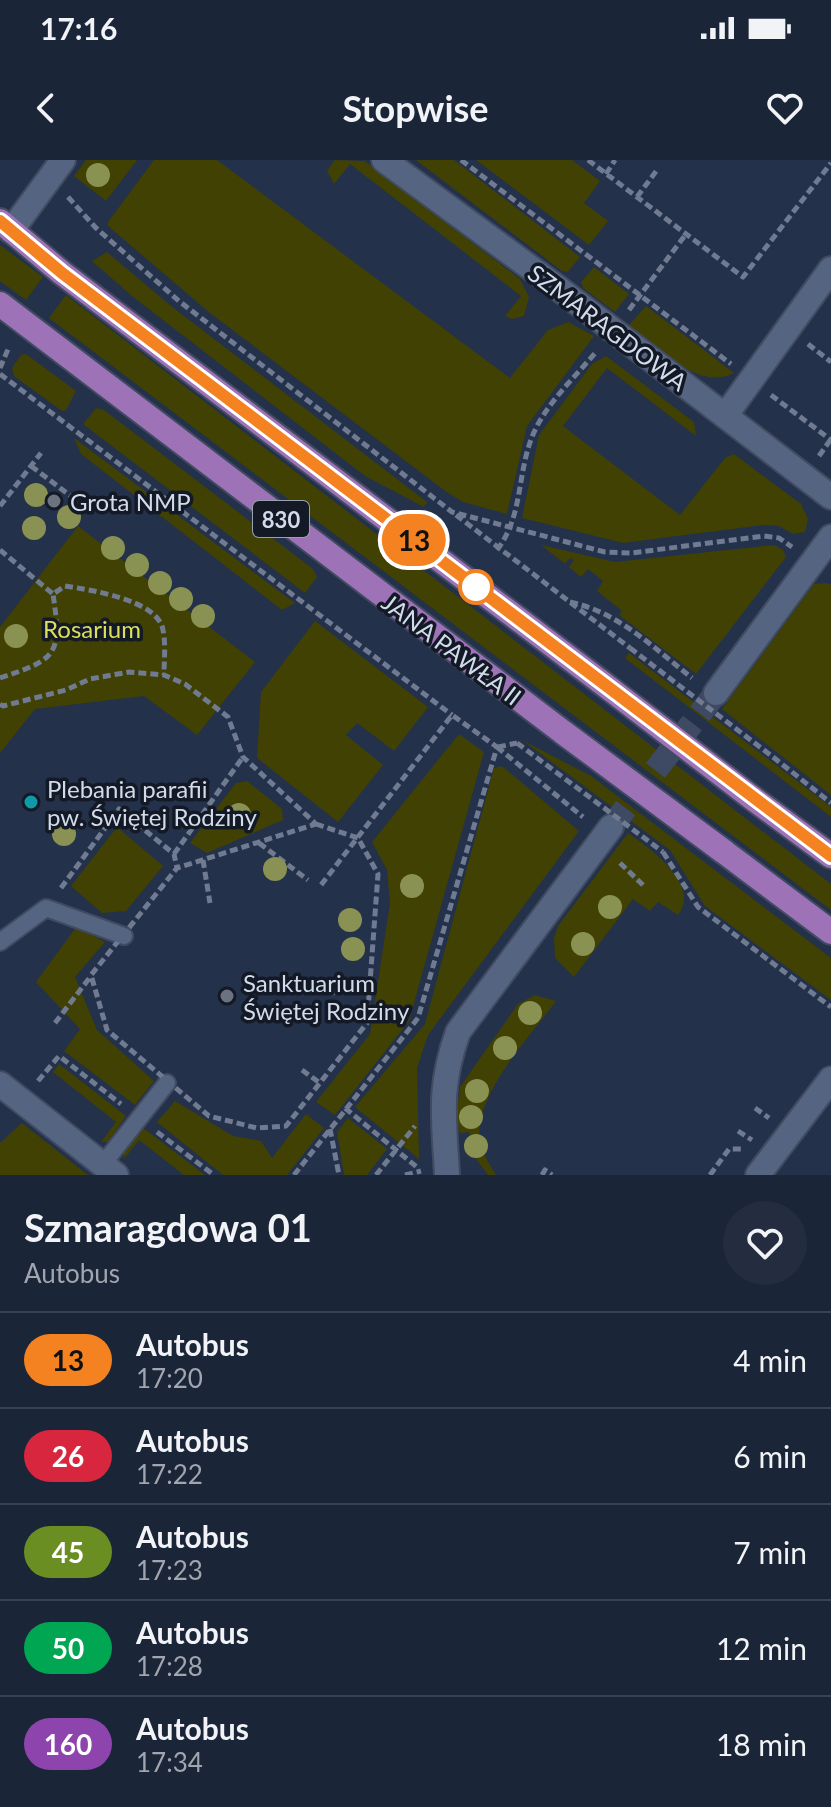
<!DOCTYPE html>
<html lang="pl">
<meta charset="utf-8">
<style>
body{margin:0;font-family:Lato,sans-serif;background:#242d40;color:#f1f3f6;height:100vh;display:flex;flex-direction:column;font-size:30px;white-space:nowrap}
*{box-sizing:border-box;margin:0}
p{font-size:26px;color:#a0a5ae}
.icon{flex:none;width:44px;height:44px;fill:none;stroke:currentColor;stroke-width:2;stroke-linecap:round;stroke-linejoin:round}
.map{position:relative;height:1015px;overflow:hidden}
.drawer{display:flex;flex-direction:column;background:#1b2538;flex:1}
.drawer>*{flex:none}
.badge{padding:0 16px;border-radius:26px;font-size:28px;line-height:52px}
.map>.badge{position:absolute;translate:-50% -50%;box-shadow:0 0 0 4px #fff}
.round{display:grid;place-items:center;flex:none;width:84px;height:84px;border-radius:42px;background:#242d40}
.head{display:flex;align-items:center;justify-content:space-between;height:136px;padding:0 24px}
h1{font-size:38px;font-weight:700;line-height:60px}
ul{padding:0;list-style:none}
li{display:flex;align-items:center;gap:24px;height:96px;padding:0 24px;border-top:2px solid #394253}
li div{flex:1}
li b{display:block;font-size:30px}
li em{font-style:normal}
li .badge{min-width:88px;font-weight:700;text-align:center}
.status{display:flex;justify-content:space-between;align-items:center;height:56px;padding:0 40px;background:#1b2538;direction:ltr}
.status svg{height:22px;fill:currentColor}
header{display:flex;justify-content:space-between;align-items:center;height:104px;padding:0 24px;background:#1b2538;font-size:36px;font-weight:700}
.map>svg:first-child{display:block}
.green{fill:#404103}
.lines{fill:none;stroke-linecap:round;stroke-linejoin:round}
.street-tunnel{stroke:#3e4a63;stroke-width:24;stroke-dasharray:24 12;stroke-linecap:butt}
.lane-casing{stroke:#404b61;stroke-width:20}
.street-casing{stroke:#404b61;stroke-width:28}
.primary-casing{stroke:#404b61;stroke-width:28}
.path{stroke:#707b91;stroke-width:5;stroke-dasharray:8 4;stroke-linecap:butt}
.lane{stroke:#556481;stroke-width:16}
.street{stroke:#556481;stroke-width:24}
.primary{stroke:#9e72b7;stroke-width:24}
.primary-bridge-casing{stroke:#404b61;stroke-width:28;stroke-linecap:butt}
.path-bridge{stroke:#707b91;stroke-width:5;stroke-dasharray:8 4;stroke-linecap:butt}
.primary-bridge{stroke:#9e72b7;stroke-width:24}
.tree{fill:#899153}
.line-casing{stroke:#fff;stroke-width:18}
.line{stroke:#f58220;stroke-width:12}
.worship-dot{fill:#6b7280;stroke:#131925;stroke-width:3}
.stop-dot{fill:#fff;stroke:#f58220;stroke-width:4}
.culture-dot{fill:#0f9aa8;stroke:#131925;stroke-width:3}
.labels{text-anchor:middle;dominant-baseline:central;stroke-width:7;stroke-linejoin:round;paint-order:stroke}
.shield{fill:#131925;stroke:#99a1b0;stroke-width:2}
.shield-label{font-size:22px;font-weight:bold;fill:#d2dbeb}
.street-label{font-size:24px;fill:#d2dbeb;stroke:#131925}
.poi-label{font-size:24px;fill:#d2dbeb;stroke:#131925;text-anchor:start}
.park-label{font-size:24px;fill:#dcdf59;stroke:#131925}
</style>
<div class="status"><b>17:16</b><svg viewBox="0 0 49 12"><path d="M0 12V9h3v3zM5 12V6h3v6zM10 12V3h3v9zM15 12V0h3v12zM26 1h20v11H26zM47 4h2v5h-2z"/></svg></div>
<header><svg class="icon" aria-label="back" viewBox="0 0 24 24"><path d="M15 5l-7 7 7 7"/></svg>Stopwise<svg class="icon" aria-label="heart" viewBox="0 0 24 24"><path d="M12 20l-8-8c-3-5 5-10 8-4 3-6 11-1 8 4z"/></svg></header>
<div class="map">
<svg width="831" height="1015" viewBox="0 0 831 1015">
<rect width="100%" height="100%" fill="#24314b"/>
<!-- green -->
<path class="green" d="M86,0h51l-31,41 -32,-25z
M154,0h63l293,218 38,-48 20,-8 26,14 -67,90 -20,88 -44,-12 -15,-9 -238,-180 -102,-87v-4z
M335,0l30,1 155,118 9,18 -5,19 -12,3 -7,-3 16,-20 -171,-132 -16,20 -7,-13z
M416,0h38l126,97 -12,15 -6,-1z
M476,0h96l28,21 -16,22 24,18 -19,24z
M0,85l43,32 -17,23 -26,-19z
M107,92l64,54 256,196 -3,5 -59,-31 -233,-180 -40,-35z
M594,107l35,27 -14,18 -32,-24 -2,-6z
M66,135l765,589v26l-782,-592z
M646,146l88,67c-37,19 -76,-27 -105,-48z
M26,194l50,37 -10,19 -4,1 -48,-35 -2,-8 9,-13z
M606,196l88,66 2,14 -89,-68 -44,58 117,89 45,-57 9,-4 67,50 7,15 -3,13 -12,2 -14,-8 -16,-1 -140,18 -101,-25 17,-83 53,-71z
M96,248l8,2 209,159 4,8 -12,16 -222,-169z
M74,278l221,165 -13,7 -201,-156z
M78,366l177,136 -58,73 -53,-39 -109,13 -35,44v-126z
M541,385l74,17 159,-17 9,5 3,7 -90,117 -77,-59 3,-4 -25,-20 6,-10 -15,-12 -7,8 -12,-10 5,-7 -4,-2 -5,6z
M827,423l4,2v210l-109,-86 92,-125z
M315,461l113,86 -34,44 -37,-28 -11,12 37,30 -45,57 -81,-64 4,-66z
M629,493l202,154v10l-206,-159z
M459,574l25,18 -75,269 -74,94 -19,-13 54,-68 20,-131 -3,-33 -15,-28z
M522,580l69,36 240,182v42l-126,-94 -35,-56z
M502,606l77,65 -151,204 -11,33 2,91 -64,-52 70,-83 69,-256z
M247,621l35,28 1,11 -76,33 -17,-10 46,-60z
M117,667l46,39 -37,45 -24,2 -31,-27z
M628,673c23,16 73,52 50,82l-20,-13 -8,9 -17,-12 -59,78 -19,-19 -1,-20 4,-12z
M77,766l28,16 -30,35 22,53 57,51 -19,24 -71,-54 16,-22 -44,-47z
M535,835l21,6c-26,36 -83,94 -76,140 2,12 10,24 16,34h-8l-17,-23 -2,-20 -9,1 -4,-15 4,-31 58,-83z
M59,904l67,52 -18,26h-7l15,-20 -63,-50z
M175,941l58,35 28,5 11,17 34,-44 18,14 -37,47h-64l-66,-53z
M348,958l39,31 -20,26h-23l-7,-43z
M22,963l66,52h-88v-32z
M142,967l63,48h-21l-45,-35 -15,19 -1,-7z"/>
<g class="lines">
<!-- street-tunnel -->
<path class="street-tunnel" d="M611,667l105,-134"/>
<!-- lane casing -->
<g class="lane-casing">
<path id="lane" d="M0,782l46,-34 78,28
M103,1004l64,-81"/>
</g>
<!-- street casing -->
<g class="street-casing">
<path id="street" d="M384,0l174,128 273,209
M11,71l52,-71
M725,256l106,-147
M716,533l115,-156
M0,924l116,91
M447,1015c-3,-57 -9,-87 11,-143l153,-205
M758,1015l73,-96"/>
</g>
<!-- primary casing -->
<g class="primary-casing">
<path id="primary" d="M0,61l62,52 539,409
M0,144l564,429
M751,637l80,59
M723,691l108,81"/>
</g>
<!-- path -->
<path class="path" d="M461,0l270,204
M588,0l155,117 88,-114
M606,14l9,-14
M68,37l28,31 83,73 273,211 153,40 26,1 133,-17 15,2 13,9
M637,37l20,-27
M629,150l57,-76
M808,184l23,18
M0,208l9,-21
M0,214l452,341
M771,235l60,45
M819,296l12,-17
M31,306l49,37
M0,346l41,-53
M456,355l174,133
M0,390l53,44
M497,390c26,-34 20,-75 35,-113 12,-31 42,-59 64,-85
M570,442c48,10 84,46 122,76
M0,518c58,-19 62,-24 53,-84l12,-8c26,4 93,14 98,44 3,14 1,30 1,45
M0,544l3,2 63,-16 24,-11 39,-7 35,3 21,9 43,33 15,40 72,66
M497,587l86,70
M498,587l19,-4
M773,597l58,46
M316,664l42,14 20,36 -11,149 -81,103 -29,2 -48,-12 -102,-86 -16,-55 86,-107z
M259,683l49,37
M663,692l35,55 133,100
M174,694l69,-97
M203,700l7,43
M620,703l23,22
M61,728l58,-79 55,45 3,14
M331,833l38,-6
M55,863l36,-47
M302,910l18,13
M38,921l21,-25 62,48
M345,948l73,60
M755,948l14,10
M330,969l9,46
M738,971l14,9
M157,972l57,43
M294,1015l124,-157 79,-271 -45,-32 -131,170
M376,1015l39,-49
M405,1015l16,-4
M542,1015l3,-5 7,5
M710,1015l19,-26h15"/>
<!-- lane -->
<use href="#lane" class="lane"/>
<!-- street -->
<use href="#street" class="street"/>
<!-- primary -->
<use href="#primary" class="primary"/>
<!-- primary-bridge casing -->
<g class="primary-bridge-casing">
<path id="primary-bridge" d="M601,522l150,115
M564,573l159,118"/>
</g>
<!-- path-bridge -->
<path class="path-bridge" d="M630,488l143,109
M517,583l146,109"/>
<!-- primary-bridge -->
<use href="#primary-bridge" class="primary-bridge"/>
</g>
<!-- trees -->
<g class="tree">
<circle cx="98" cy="15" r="12"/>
<circle cx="36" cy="335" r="12"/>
<circle cx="69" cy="357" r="12"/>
<circle cx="34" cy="368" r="12"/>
<circle cx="113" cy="388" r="12"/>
<circle cx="137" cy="405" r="12"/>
<circle cx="160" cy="423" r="12"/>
<circle cx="181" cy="439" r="12"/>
<circle cx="203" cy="456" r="12"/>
<circle cx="16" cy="476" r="12"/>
<circle cx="239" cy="655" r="12"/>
<circle cx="64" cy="674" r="12"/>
<circle cx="275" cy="709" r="12"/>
<circle cx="412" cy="726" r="12"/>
<circle cx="610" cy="747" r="12"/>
<circle cx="350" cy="760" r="12"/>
<circle cx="583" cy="784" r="12"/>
<circle cx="353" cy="789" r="12"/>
<circle cx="530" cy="853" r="12"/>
<circle cx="505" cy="888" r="12"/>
<circle cx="477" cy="931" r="12"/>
<circle cx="471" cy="957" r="12"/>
<circle cx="476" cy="986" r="12"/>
</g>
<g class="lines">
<!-- line casing -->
<g class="line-casing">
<path id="line" d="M0,61l62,52 769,583"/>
</g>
<!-- line -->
<use href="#line" class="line"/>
</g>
<!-- markers -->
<g class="worship-dot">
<circle cx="54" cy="341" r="8"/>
<circle cx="227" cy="836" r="8"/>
</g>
<circle class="stop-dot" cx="476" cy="427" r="16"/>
<circle class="culture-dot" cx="31" cy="642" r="8"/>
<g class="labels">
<!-- shield labels -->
<rect class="shield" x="253" y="341" width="56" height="36" rx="6"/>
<g class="shield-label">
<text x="281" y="359">830</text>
</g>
<!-- street labels -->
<g class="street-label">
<text transform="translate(608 167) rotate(37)">SZMARAGDOWA</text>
<text transform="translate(452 489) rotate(37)">JANA PAWŁA II</text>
</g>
<!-- poi labels -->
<g class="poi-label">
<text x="70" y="341">Grota NMP</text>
<text x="47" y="628">Plebania parafii<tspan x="47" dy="28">pw. Świętej Rodziny</tspan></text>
<text x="243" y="822">Sanktuarium<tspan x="243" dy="28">Świętej Rodziny</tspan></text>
</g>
<!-- park labels -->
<g class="park-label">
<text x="92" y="468">Rosarium</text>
</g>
</g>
</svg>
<b class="badge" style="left:414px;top:380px;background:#f58220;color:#111">13</b>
</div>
<section class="drawer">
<div class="head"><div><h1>Szmaragdowa 01</h1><p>Autobus</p></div><a class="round"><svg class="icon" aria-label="heart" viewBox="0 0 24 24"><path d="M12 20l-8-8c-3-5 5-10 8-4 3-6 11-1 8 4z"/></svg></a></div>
<ul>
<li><span class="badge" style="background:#f58220;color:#111">13</span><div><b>Autobus</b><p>17:20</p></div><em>4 min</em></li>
<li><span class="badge" style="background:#d7263d;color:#fff">26</span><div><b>Autobus</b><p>17:22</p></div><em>6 min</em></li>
<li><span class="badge" style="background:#6b8e23;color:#fff">45</span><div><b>Autobus</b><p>17:23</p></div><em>7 min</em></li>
<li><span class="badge" style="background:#00a651;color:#fff">50</span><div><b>Autobus</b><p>17:28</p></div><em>12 min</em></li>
<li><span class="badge" style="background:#8e44ad;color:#fff">160</span><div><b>Autobus</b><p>17:34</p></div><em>18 min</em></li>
</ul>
</section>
